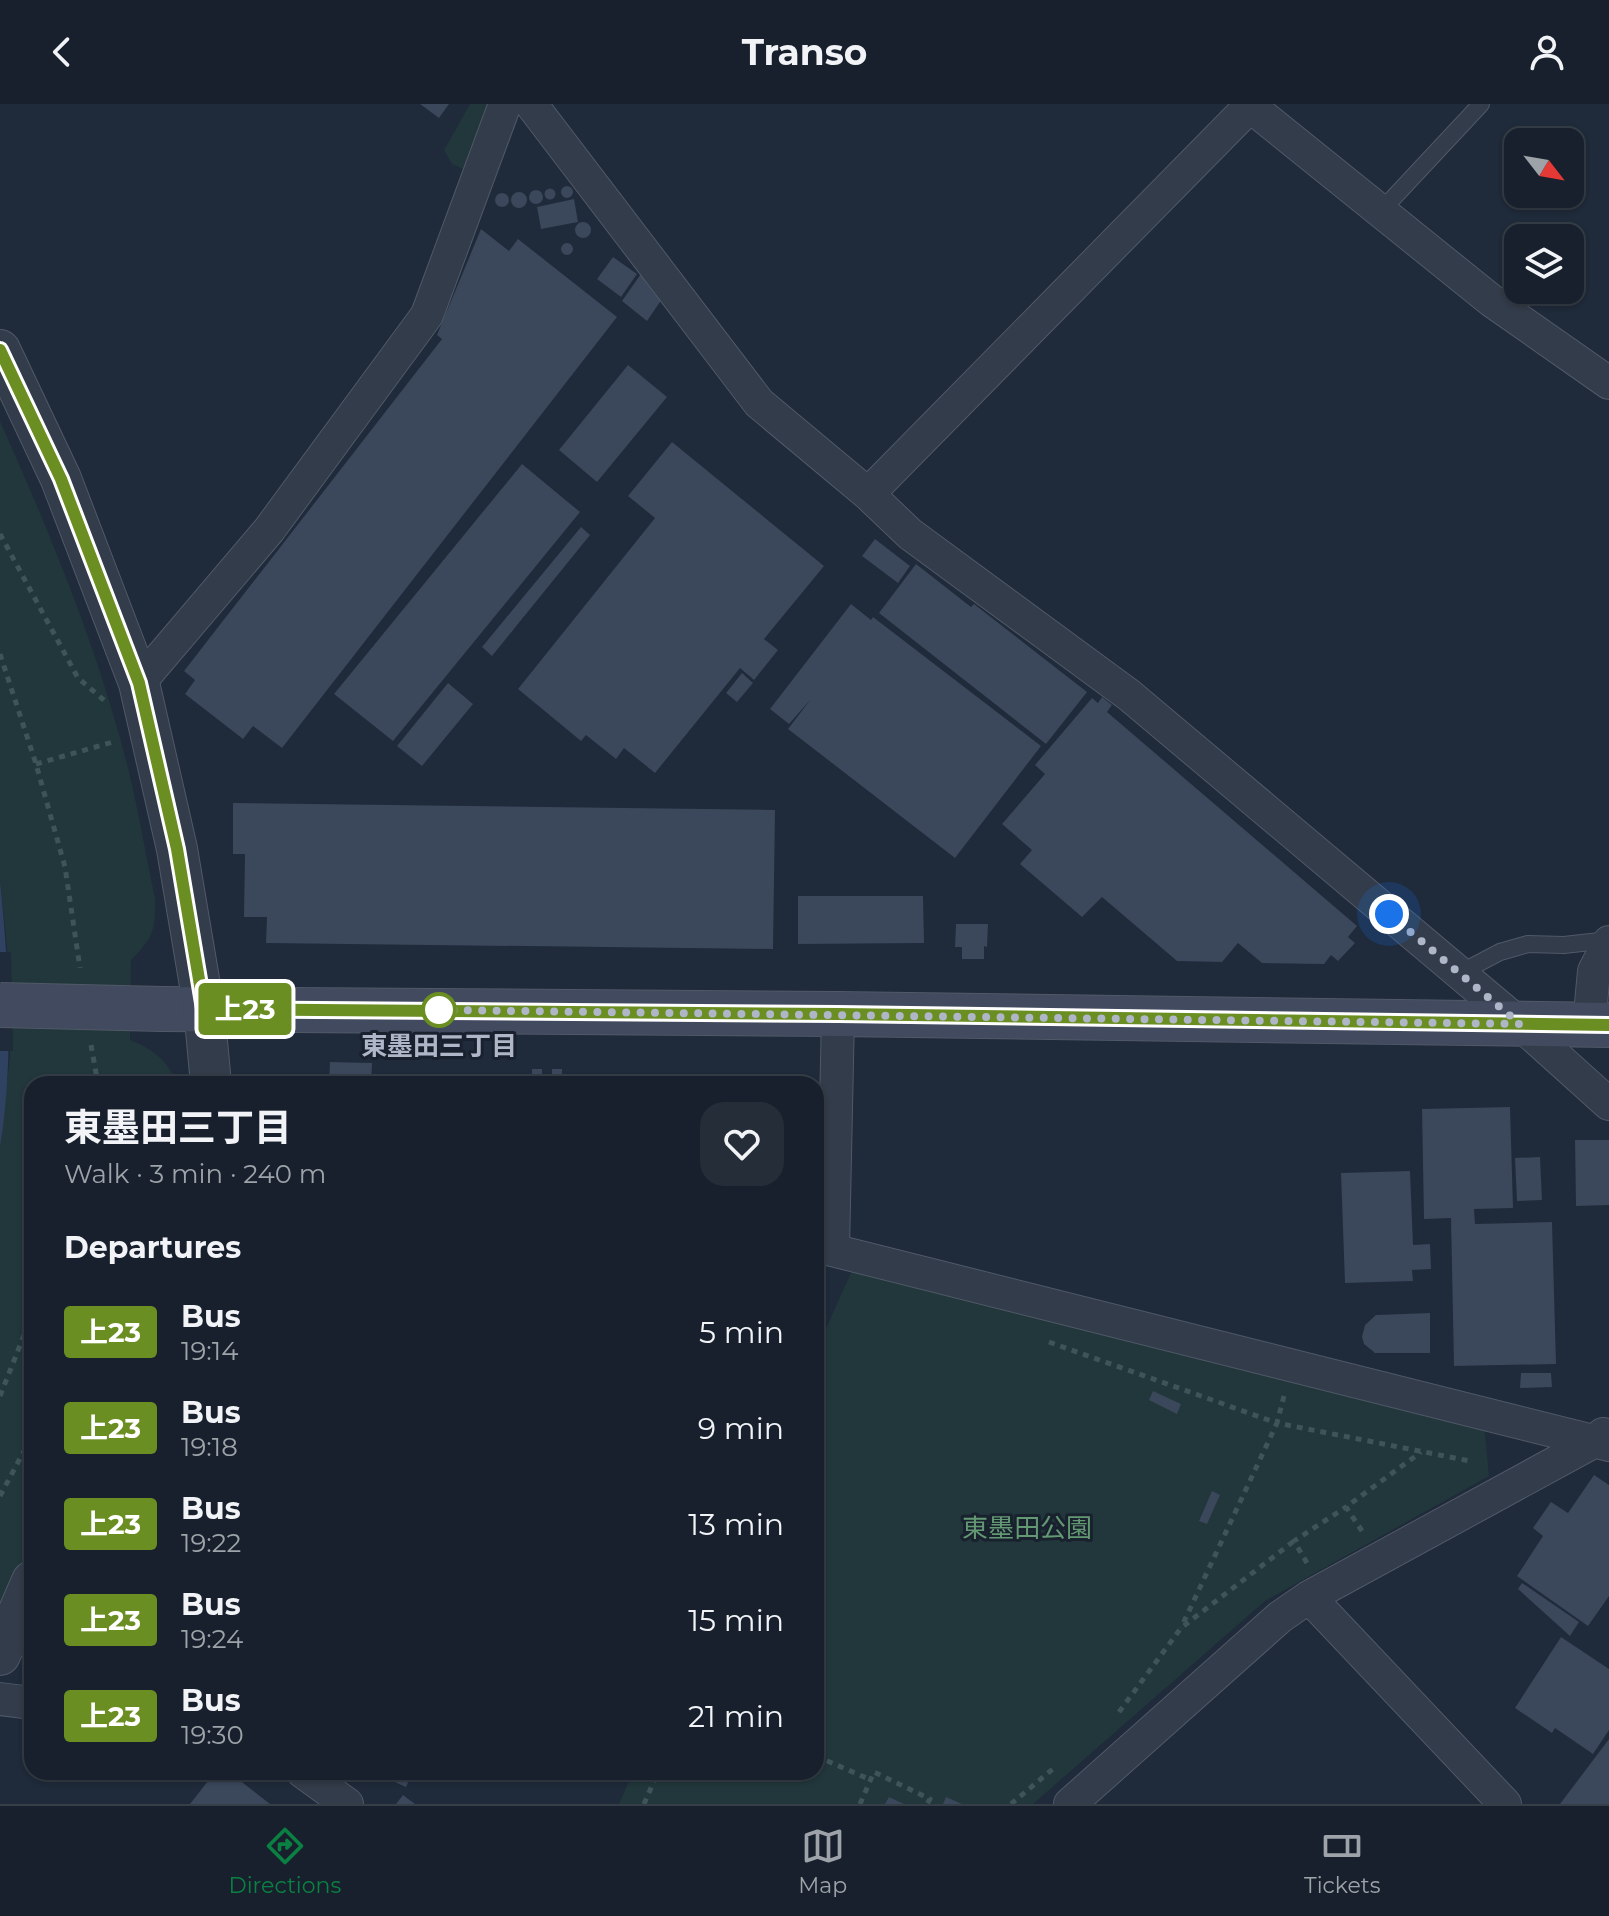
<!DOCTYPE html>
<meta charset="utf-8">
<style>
body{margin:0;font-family:Montserrat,"Noto Sans JP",sans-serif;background:#242d38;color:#f1f3f6;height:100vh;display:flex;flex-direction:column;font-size:30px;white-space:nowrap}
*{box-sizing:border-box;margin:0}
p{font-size:26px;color:#9ea3a9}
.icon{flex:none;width:44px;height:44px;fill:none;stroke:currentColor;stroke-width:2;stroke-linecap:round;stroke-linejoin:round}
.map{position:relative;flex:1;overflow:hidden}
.sheet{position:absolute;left:24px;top:972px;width:800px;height:704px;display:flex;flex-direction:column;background:#17202c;border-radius:24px;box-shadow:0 2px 6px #0004,0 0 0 2px #363e48}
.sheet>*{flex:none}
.badge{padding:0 16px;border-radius:6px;font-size:28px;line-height:52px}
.needle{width:52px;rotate:121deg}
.controls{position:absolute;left:1504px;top:24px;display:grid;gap:16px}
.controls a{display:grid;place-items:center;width:80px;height:80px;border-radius:16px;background:#17202c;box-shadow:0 2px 6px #0004,0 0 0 2px #363e48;font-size:40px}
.you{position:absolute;width:40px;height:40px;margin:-20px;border:6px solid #fff;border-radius:50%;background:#1a73e8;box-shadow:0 0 0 12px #1a73e833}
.map>.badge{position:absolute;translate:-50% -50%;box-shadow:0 0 0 4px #fff}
h2{padding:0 40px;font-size:30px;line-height:72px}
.round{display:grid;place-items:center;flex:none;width:84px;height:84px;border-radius:24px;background:#242d38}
.head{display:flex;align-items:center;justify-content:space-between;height:136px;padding:0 40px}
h1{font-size:38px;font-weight:700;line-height:60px}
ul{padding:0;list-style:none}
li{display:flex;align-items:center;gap:24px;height:96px;padding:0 40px}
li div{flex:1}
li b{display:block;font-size:30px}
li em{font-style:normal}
li .badge{min-width:88px;font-weight:700;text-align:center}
header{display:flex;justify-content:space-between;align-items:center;height:104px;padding:0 40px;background:#17202c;font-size:36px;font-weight:700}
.dock{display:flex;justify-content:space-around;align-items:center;height:112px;border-top:2px solid #363e48;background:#17202c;font-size:22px;color:#9ea3a9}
.dock a{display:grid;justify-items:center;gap:4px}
.dock .selected{color:#0b8043}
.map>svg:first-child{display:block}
.green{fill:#21373b}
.water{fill:#304261}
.pier{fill:#1f2a3a}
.building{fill:#3b475b}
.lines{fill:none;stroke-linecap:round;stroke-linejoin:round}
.service-casing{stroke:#515968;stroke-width:18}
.minor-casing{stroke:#515968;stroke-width:34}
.tertiary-casing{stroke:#515968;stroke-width:42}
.secondary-casing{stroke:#515968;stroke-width:46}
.path{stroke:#3f5459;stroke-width:5;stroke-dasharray:6 6;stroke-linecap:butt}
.service{stroke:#333c4a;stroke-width:16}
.minor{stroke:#333c4a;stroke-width:32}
.tertiary{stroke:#333c4a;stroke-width:40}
.secondary{stroke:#414a5e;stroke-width:44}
.secondary-bridge-casing{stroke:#515968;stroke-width:46;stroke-linecap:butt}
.secondary-bridge{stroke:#414a5e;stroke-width:44}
.line-casing{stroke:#fff;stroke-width:18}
.line{stroke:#6b8e23;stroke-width:12}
.walk{stroke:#aeb6c7;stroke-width:8;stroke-dasharray:0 14.4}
.stop-dot{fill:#fff;stroke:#6b8e23;stroke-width:4}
.labels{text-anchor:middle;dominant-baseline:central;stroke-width:6;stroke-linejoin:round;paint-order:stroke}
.stop-label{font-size:26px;font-weight:bold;fill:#aeb6c7;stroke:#19212f}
.park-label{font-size:26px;fill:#639972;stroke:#19212f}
</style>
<header><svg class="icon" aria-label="back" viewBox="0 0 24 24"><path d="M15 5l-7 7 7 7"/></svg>Transo<svg class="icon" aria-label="person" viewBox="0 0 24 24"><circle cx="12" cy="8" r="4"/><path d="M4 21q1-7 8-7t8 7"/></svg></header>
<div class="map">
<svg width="1609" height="1700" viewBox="0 0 1609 1700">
<rect width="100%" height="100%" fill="#1f2a3a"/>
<!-- green -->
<path class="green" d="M470,0h19l-24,66 -13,-6 -8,-14z
M0,317c51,114 99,230 129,351 10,41 17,84 26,126 1,31 -2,41 -24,62l-1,80c22,9 39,20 46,44h-144v455l-32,75v-467l10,-92 -3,-109 -7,-65z
M853,1164l631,155 5,53 -224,125 -232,203h-414l14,-32h183v-421z"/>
<!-- water -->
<path class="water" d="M0,777c9,88 14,178 0,266z"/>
<!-- pier -->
<path class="pier" d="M0,848h11l2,99h-13z"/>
<!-- building -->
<path class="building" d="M420,0h29l-10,14z
M561 88a6 6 0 1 1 12 0a6 6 0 1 1-12 0Z
M544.5 90a5.5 5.5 0 1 1 11 0a5.5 5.5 0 1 1-11 0Z
M529 93a7 7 0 1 1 14 0a7 7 0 1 1-14 0Z
M511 96a8 8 0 1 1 16 0a8 8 0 1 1-16 0Z
M495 96a7 7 0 1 1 14 0a7 7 0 1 1-14 0Z
M574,95l4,23 -37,7 -4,-22z
M575 126a8 8 0 1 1 16 0a8 8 0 1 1-16 0Z
M481,125l28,22 9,-12 99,78 -335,431 -29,-22 -10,13 -58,-45 10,-14 -11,-9 258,-332 -5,-4z
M561 145a6 6 0 1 1 12 0a6 6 0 1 1-12 0Z
M613,153l24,17 -16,23 -24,-18z
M643,167l19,28 -15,22 -25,-20z
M628,261l39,32 -70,85 -38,-32z
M672,338l152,124 -60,73 14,11 -24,30 -14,-12 -85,105 -31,-25 -8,11 -30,-24 -5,6 -63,-52 137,-171 -27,-22z
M522,360l58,48 -187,229 -59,-47z
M581,423l9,8 -98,121 -10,-9z
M875,435l35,27 -12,17 -36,-27z
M916,460l55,43 3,-3 113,88 -41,52 -167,-131z
M851,500l20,16 2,-3 168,129 -86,112 -167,-129 23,-30 -22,25 -19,-15z
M742,569l11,10 -16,19 -11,-9z
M448,579l25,21 -51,62 -25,-20z
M1102,593l10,8 -5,7 250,214 -9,11 7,6 -17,18 -7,-6 -7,9 -62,-1 -24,-20 -16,19 -45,-1 -75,-64 -20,20 -62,-53 12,-14 -30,-26 43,-50 -10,-9 57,-67 6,5z
M233,699l542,7 -2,139 -507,-6 1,-26h-23l1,-63h-12z
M798,792h125l1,47 -126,1z
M956,820h32l-1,23 -3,-1v13h-22v-12h-7z
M330,958l42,1 -1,21h-42z
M532,965h10v15h-10z
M552,965h10v15h-10z
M1510,1003l3,101 -39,1 1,15 77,-2 4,142 -102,2 -3,-148 -27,1 -2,-110z
M1575,1036h34v65l-33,1z
M1540,1053l2,43 -25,1 -2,-43z
M1410,1067l3,74 17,-1 1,25 -19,1 1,11 -68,2 -4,-110z
M1430,1209v40h-55l-11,-9 -2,-7 3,-12 11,-10z
M1521,1269h30l1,14 -32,1z
M1153,1287l28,13 -4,10 -28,-14z
M1594,1371l15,10v111l-21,30 -71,-50 26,-40 -10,-8 18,-26 17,11z
M1212,1387l8,4 -13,29 -8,-3z
M1522,1479l57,39 -9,14 -52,-47z
M1561,1533l48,32v61l-16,24 -38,-26 -3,5 -37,-25z
M1609,1635v65h-49z
M215,1668h14l41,32h-80z
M353,1668h17l-4,9z
M372,1668h19l18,8 -3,7z
M403,1691l12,9h-19z
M889,1693l15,7h-19z
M946,1693l16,7h-19z"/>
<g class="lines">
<!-- service casing -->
<g class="service-casing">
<path id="service" d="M1381,107l100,-107
M1460,869l40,-21 28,-8 36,1 45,-5"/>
</g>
<!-- minor casing -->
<g class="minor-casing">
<path id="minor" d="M531,0l228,299 109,91 42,40 219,161 391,329 89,80
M1250,2l242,195 117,82
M868,390l384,-390
M139,579l130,-153 158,-215 78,-211
M1589,921l5,-54 15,-29
M816,1142l793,199
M833,1146l5,-236
M1309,1493l196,207
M0,1595l32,4
M303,1668l44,32
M1070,1700l210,-187 29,-20 286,-156 8,-7"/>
</g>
<!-- tertiary casing -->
<g class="tertiary-casing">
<path id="tertiary" d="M0,246l61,129 78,204 38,166 27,160 7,75
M0,1551l32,-74"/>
</g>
<!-- secondary casing -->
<g class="secondary-casing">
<path id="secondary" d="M162,905l676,5 771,11"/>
</g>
<!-- path -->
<path class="path" d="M0,430l78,144 27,23
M0,550l36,110 29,103 15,101
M36,660l77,-22
M91,941l7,39
M1049,1238l228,81 -96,205
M0,1292l32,-81
M1284,1292l-7,27 193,38
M0,1392l32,-60
M1362,1427l-16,-24 75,-55
M1307,1459l-13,-22 52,-34
M1119,1608l62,-84 113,-87
M816,1652l55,24
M644,1700l14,-32
M860,1700l14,-32 56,27 -3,5
M1011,1700l43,-36"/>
<!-- service -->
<use href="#service" class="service"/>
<!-- minor -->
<use href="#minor" class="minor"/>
<!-- tertiary -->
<use href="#tertiary" class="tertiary"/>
<!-- secondary -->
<use href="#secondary" class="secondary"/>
<!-- secondary-bridge casing -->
<g class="secondary-bridge-casing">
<path id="secondary-bridge" d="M0,901l162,4"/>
</g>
<!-- secondary-bridge -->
<use href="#secondary-bridge" class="secondary-bridge"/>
</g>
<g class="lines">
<!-- line casing -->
<g class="line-casing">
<path id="line" d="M0,246l61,129 78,204 38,166 27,160 634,5 771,11"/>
</g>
<!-- line -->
<use href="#line" class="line"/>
<!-- walk -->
<path class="walk" d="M439,906l1081,14 -131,-110"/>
</g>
<!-- markers -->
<circle class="stop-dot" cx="439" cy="906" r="16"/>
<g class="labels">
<!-- stop labels -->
<g class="stop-label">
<text x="439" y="942">東墨田三丁目</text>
</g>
<!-- park labels -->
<g class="park-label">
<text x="1027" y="1424">東墨田公園</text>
</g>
</g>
</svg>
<div class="controls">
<a><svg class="needle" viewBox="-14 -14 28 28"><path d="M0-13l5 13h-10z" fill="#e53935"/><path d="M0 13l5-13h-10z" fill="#9ea3a9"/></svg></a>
<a><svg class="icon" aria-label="layers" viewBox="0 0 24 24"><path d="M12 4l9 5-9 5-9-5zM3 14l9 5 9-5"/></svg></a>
</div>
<div class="you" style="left:1389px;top:810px"></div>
<b class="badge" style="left:245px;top:905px;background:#6b8e23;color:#fff">上23</b>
<section class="sheet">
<div class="head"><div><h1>東墨田三丁目</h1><p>Walk · 3 min · 240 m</p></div><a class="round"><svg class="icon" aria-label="heart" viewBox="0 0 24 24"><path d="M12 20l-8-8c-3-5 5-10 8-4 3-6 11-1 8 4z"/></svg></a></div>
<h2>Departures</h2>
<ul>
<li><span class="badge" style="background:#6b8e23;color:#fff">上23</span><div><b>Bus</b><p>19:14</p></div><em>5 min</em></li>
<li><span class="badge" style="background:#6b8e23;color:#fff">上23</span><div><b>Bus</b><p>19:18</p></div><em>9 min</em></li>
<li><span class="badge" style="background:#6b8e23;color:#fff">上23</span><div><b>Bus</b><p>19:22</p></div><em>13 min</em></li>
<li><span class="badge" style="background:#6b8e23;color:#fff">上23</span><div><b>Bus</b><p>19:24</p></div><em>15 min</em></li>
<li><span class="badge" style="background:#6b8e23;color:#fff">上23</span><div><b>Bus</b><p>19:30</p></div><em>21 min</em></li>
</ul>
</section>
</div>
<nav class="dock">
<a class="selected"><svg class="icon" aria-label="directions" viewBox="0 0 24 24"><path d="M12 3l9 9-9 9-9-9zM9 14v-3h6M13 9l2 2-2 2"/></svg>Directions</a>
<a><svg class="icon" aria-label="map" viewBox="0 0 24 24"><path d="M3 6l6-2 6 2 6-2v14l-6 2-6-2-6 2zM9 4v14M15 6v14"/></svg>Map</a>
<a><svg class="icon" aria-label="tickets" viewBox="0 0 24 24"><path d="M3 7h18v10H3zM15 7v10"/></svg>Tickets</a>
</nav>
